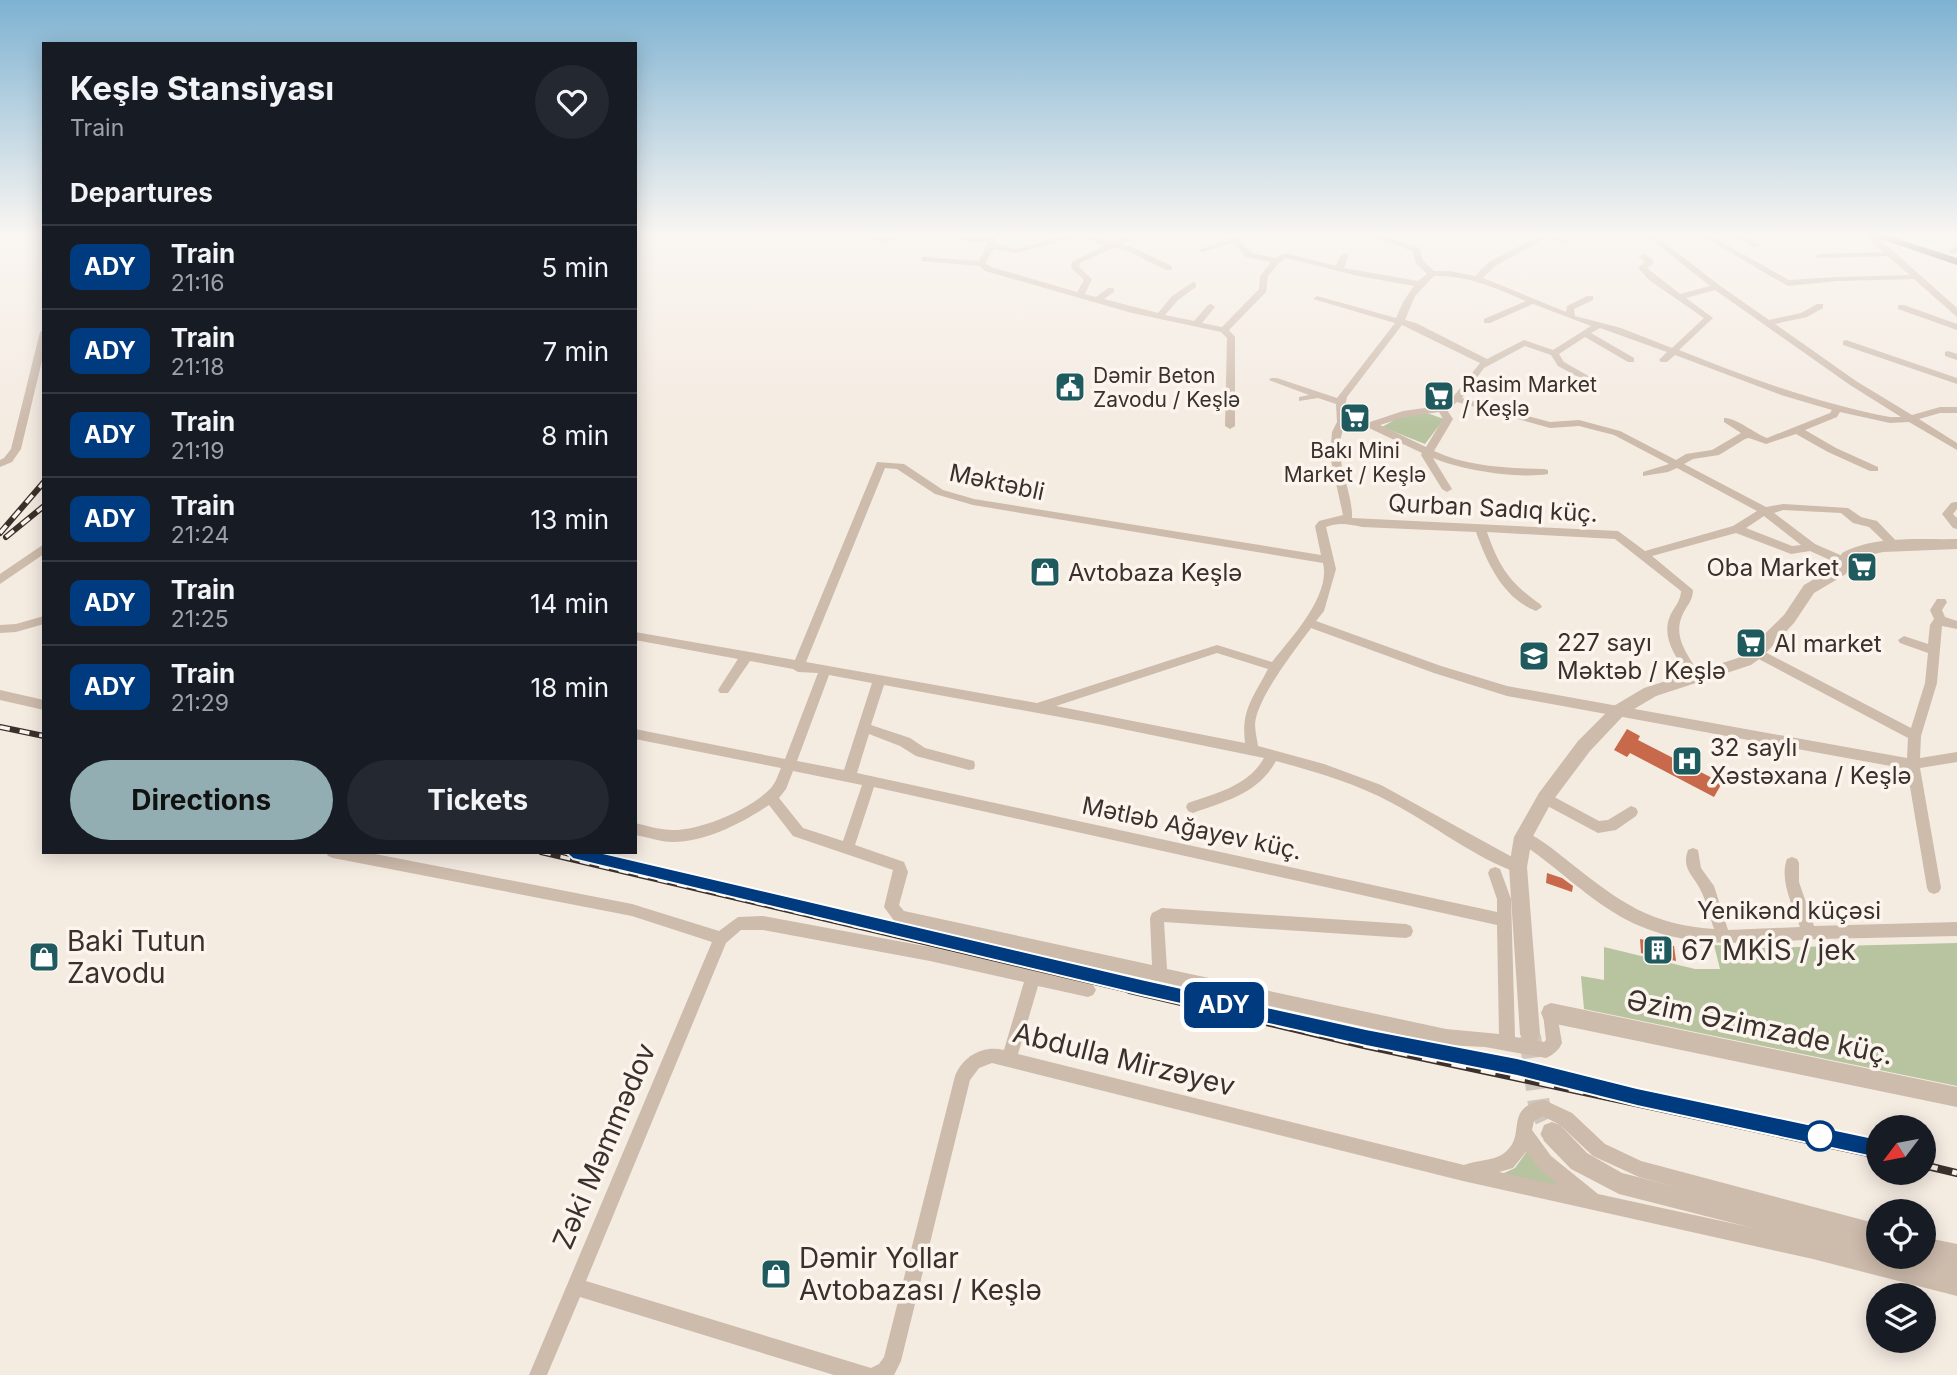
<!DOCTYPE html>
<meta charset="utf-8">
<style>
body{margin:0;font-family:Inter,sans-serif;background:#242831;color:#f1f3f6;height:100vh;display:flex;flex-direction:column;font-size:26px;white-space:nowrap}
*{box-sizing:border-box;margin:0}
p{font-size:23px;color:#9ea1a6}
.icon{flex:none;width:38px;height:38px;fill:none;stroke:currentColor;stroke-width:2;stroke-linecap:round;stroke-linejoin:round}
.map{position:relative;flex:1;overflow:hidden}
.panel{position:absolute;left:42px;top:42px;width:595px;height:812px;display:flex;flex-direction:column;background:#171b24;border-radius:0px;box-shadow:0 4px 18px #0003}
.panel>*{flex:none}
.badge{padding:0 14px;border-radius:10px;font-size:24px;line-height:46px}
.needle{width:46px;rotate:238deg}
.buttons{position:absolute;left:1866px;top:1115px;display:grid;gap:14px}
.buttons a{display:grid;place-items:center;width:70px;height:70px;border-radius:50%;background:#171b24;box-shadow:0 4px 18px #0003;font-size:35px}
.map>.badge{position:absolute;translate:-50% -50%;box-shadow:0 0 0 4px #fff}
h2{padding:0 28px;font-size:26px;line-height:63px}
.round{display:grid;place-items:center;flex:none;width:74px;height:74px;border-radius:37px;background:#242831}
.overview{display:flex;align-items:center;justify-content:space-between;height:119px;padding:0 28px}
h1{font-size:33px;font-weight:700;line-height:52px}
.button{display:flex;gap:14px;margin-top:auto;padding:14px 28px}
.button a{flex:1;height:80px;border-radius:42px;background:#92aeb2;color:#111;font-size:28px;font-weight:700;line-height:80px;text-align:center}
.button a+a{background:#242831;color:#f1f3f6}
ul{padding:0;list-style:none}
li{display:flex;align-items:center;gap:21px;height:84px;padding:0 28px;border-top:2px solid #363941}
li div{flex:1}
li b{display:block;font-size:26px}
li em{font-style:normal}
li .badge{min-width:77px;font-weight:700;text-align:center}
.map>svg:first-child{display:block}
.green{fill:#b8c4a0}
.building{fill:#c8694b}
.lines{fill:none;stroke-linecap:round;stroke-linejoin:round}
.tertiary-tunnel{stroke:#cfc6bd;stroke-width:22;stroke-dasharray:22 10;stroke-linecap:butt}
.minor{fill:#cdbbac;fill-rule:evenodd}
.tertiary{fill:#cdbbac;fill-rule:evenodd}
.primary{fill:#7d675c;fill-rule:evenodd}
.rail-far1-casing{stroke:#3b302b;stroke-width:6}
.rail-casing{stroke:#3b302b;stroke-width:8}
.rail-far1{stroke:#fbf5ee;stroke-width:3.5;stroke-dasharray:10;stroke-linecap:butt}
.rail{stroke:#fbf5ee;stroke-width:5;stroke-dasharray:15;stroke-linecap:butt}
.line{fill:#003b80;stroke:#fff;stroke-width:2}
.stop-dot{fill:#fff;stroke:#003b80;stroke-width:3.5}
.labels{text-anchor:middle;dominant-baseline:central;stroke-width:7;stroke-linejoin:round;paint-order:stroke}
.far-poi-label{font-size:21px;fill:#3b302b;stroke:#fbf5ee;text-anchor:start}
.street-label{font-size:24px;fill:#3b302b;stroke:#fbf5ee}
.poi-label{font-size:24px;fill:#3b302b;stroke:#fbf5ee;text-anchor:start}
.near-poi-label{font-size:28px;fill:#3b302b;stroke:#fbf5ee;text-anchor:start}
.near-street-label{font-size:28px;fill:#3b302b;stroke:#fbf5ee}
</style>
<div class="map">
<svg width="1957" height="1375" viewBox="0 0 1957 1375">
<rect width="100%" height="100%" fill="#f4ebe1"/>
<!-- green -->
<path class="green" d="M1427,413l17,6 -19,25 -43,-17 16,-9z
M1957,943v143l-373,-77 -3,-33 23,4v-33l91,22h25l-6,-24 48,3z
M1528,1150l42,41 -68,-17 13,-6z"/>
<!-- building -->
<path class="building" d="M1627,729l13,7 -2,4 84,43 -8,14 -84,-44 -3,4 -13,-7z
M1547,873l15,5 11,8 -1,6 -26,-9z
M1640,939l34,7 2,15 -35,-8z"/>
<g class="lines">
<!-- tertiary-tunnel -->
<path class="tertiary-tunnel" d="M1530,1036l9,69 13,28"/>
<!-- minor -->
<path class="minor" d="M778,234h8l-5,3h-3z
M857,234h11l16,5 13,-5h10l-23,10z
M957,234h8l3,4h21v-4h8l-1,10 20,5 57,-15h17l22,9 20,-9h10l-21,11 9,1 42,20v4h-6l-41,-20 -12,-2 -33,15 -1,4 13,12 -7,15 11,3 12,-9h6v4l-10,7 54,14 14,-17 21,-14 3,1v4l-18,13 -13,15 29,6 14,-16 3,-1 4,3 -13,16 20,4 37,-38 1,-13 11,-14 -25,-5 -13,-14 -31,9 -4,-2 34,-12 2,-4h8l-3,6 13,13 23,5 10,-5 51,13 5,-11 4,-2 4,2 -5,13 74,13 9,-7 -12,-12 -2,-11 -49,-17h11l45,14 3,13 11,10h15l26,5 14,-14 54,-28h11l14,8 -4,2 -16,-7 -53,29 -12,12 83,34 1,-6 20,-10h6v4l-19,9 1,7 46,12 51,20 32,-30 -55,-38 -11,-12 7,-6 -7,-6 7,-2 8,6v4l-6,4 33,26 30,-8 -66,-52h9l66,51 50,35 32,-7 16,-9h6v4l-16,9 -32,7 81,57 56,34 28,-8h17v6h-17l-21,6 38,24v7l-48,-28 -19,1 -50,-11 -3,5 -32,13 31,18 42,19v4h-8l-42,-19 -32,-18 -30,10 -17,-6 -4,1 -26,16 -26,4 -9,5 82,43 17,-3 65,4 13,9 16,4 24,25 -5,4 -4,-1 -23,-22 -16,-4 -12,-10 -58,-3 -9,3 41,31 32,14 2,3 -2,3h-8l-29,-13 -19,3 -55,-21 -84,23 41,34c0,11 -7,16 -11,26 -10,23 9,43 20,62l-2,3h-8c-12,-19 -32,-41 -22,-65 4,-9 11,-15 11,-25l-66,-52 -128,-7c12,35 23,51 53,72l2,3 -6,4c-33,-13 -49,-48 -60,-79l-114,-5c-13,-3 -24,-5 -36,0l10,42 -12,42 -8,10 125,45 66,20 400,72 1,-20 -155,-82 -2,-3 2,-3h8l150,78 14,-45 3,-30 -28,-10 -2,-3 6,-4 24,8 2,-19 4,-6 -4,-9 7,-11h8l2,3 -5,8 3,7 12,4v8l-15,-3 -5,57 -16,53 -1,22 37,-6v10l-37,6 21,120 -2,4 -5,2 -5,-2 -2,-4 -20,-119 -400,-73 -73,-23 -123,-45c-16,22 -54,70 -56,96 0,7 2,15 3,22l66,18 57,21 142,78 2,4 -2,4 -5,2c-45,-16 -84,-48 -126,-70 -37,-20 -76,-31 -116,-42 -18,33 -50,40 -83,52l-5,-2 -2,-4 2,-4c29,-10 60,-17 76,-45l-166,-34 -214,-39 -13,40 39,13 15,10 49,13 1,4 -1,4 -5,1 -53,-14 -16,-10 -31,-12 -12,39 640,139v-13l-9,-26 2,-4 5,-2 5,2 11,30 4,138 29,5 2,-2 -3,-27 3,-5 5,-2 5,2 6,35c-3,7 -9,12 -16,15l-61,-11 -39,-2 -546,-121 -5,-2 -11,-15 9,-37 -100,-34 -24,-31c-27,18 -63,37 -96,37 -13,0 -25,-5 -38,-7v-12c13,3 25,7 38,7 29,0 78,-21 98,-42 5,-6 7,-13 10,-20l-146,-29v-10l150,30 33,-86 -20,-1 -5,-3 -43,-8 -22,32h-8l-2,-3 20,-31 -103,-19v-8l160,28 82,-198 27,2 39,26 31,9 347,56 -6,-29 4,-5 24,-6 -13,-59 2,-24 5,-10 -1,-18 -18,-6 -19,3v-4l10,-2 -40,-15 2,-2h6l60,20 58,-75 -82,-24 4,-3 79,22 7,-16 11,-16 -56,-10 -72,-18 -7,5 -11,13 -2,16 -37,38 6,7v89l-5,3 -5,-3 2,-88 -6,-6 -89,-19 -147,-42 -6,-5 -57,-5v-4h3l54,4 9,-19h-22l-8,-3zM1082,236l22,10 -32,16 -1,6 13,12 -7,12 -86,-25 -6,-4 9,-14 22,4zM1434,276c33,-1 62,12 92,25l-42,18v4h6l43,-19 58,22 -38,24 -29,-10 -37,19 -71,-36 -11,-3 10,-24zM1715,290l135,95 51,32h-11c-73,-14 -141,-39 -211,-67l34,-32 -27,-20zM1402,325l78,38 -27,34 -14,9 -36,5 -33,11 -23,-2 -2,-14 2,-9zM1600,328l67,24 -8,8 2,2h6l8,-7 106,40 51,15 -2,3 -63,25c-13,-5 -32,-21 -43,-20v4l17,11 -29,17 -26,4 -10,6 -56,-29 -41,-11 -29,2 -88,-24 22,-30 41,-22 26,9 7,11 31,17 3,-1v-4l-28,-16 -5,-8 26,-17 43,25h6v-4l-43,-25zM1457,402l93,26 29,-2 35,9 55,29 -26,8v4l25,-4 9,-4 80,43 -24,15 -88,25 -27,-20 -266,-13c1,-31 -22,-61 -7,-93l24,3 53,25 -1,2 21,34 5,3 5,-3 -19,-31c29,12 83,21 115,16v-4l-4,-1c-37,-1 -76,-2 -110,-18l19,-32 -6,-9zM1439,412l4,7 -17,28 -46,-22 25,-8zM885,468l12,1 38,25 38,11 350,58c8,33 -32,75 -51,99l-55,-17 -180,58 -231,-41zM1764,516l37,29 -9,1 -46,-18zM1217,653l51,16c-15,29 -27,41 -23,74l-189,-37zM829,675l43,8 -28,87 -47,-9zM793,771l69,14 -19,56 -40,-13 -24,-30 7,-9zM874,787l623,138 2,109 -53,-5 -279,-60 -3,-47 242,16 5,-2 2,-5 -2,-5 -5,-2 -244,-16 -10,5 -2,5 2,47 -248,-54 -5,-6 9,-33 -4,-10 -49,-17z
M1698,234h9l82,46 48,-3 79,-2 4,2 -4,2 -79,2 -49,5z
M1728,234h10l23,11 -7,2z
M1954,247h3v5l-8,2v-4z
M1891,252l4,2 -1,2 -75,2 -4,-2 4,-2z
M1898,305h6l53,19v6l-59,-21z
M44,329v23l-23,97 -9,13 -12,5v-7l4,-2 7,-9 29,-117z
M1846,340l111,38v6l-114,-39v-4z
M1948,351l9,3v6l-12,-4v-4z
M1955,502h2v7l-4,5 4,4v11l-4,-1 -11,-14 9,-11z
M44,544v10l-44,30v-10z
M44,616v8l-28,8 -16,1v-8l16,-1z
M0,690l44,10v10l-44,-10z
M1545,792l54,29 9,-1 23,-14 5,2 2,4 -2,4 -20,14 -18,3 -58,-31 -2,-4 2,-4z
M1523,831c18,7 35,22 50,34 47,37 78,60 141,64 -4,-12 -7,-26 -13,-38 -7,-16 -20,-21 -13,-41l5,-2 5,2 3,18 13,18 14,44 72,-3c-7,-21 -21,-47 -13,-68l5,-2 5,2 2,4v19l15,44 143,-4v14c-46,1 -92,2 -138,3 -63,3 -125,12 -184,-15 -43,-20 -77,-57 -117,-83l-2,-4 2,-4z
M326,852h39l267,52 87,27 19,-14 25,-1 167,31 158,36 5,2 3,5 -3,5 -5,2 -50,-11 -20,68 446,111c12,-5 29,-4 39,-11 26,-18 -2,-46 41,-54l28,13 33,31 36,17 237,63v18l-239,-65 -46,-21 -33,-31 -17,-9 -9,5 -2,9 19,26 47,38 215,47 144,37v18l-144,-37 -350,-78 -471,-118 -13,5 -9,12 -69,281 -7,14h-60l-254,-78 -33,78h-18l183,-433 -80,-26 -299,-58 -5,-2zM741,930h22l167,31 94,21 -20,68c-21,-5 -41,6 -49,26l-71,281 -5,7 -8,4 -285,-87 140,-338zM1526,1152l13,16 19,17 -59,-13 14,-4z
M1923,1237l34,7v18l-34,-7z"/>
<!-- tertiary -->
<path class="tertiary" d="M1863,234h11l83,74v9z
M1957,539v10l-74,3 -31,7 -6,15 -32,19 -20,30 -32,34 -11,8 -95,31 -32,19 -34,36 -39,52 -19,35 -5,29 13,167 -3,7 -7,3 -7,-3 -3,-7 -11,-167 5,-30 25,-44 39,-52 34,-34 32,-19 97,-31 43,-42 20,-30 31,-18 7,-14c34,-18 78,-13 115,-14z
M1551,1003l406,84v20l-406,-84 -7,-3 -3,-7 3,-7z
M1552,1122l8,3 27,28 35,20 256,65v18h8l-8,4 -259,-66 -48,-25 -27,-28 -3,-8 3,-8z
M1923,1249l34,9v22l-58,-16 -3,-8h27z"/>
<!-- primary -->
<path class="primary" d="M1866,234h17l74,24v7z"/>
<!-- rail-far1 casing -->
<g class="rail-far1-casing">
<path id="rail-far1" d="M0,533l44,-51
M6,537l38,-31
M0,727l44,9
M541,852l596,140"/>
</g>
<!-- rail casing -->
<g class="rail-casing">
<path id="rail" d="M1130,990l234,55 514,110
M1923,1165l34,8"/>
</g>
<!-- rail-far1 -->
<use href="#rail-far1" class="rail-far1"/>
<!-- rail -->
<use href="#rail" class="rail"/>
</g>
<!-- sky -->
<linearGradient id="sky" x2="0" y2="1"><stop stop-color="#7eb2d2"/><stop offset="0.55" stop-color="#faf6f2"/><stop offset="1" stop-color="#faf6f2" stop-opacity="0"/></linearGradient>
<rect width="1957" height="426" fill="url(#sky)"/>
<!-- line -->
<path class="line" d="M573,846l568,133 225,50 151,29 120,30 241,51 6,3 3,7 -3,6 -6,3 -241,-52 -120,-30 -151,-30 -225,-51 -568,-136 -8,-7z"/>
<!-- icons -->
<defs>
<g id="civic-square" transform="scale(1.575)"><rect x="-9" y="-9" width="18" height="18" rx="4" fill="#1f5a5e" stroke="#fbf5ee"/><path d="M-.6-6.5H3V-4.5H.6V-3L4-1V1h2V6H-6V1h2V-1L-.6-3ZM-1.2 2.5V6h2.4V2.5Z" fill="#fff"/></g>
<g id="supermarket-square" transform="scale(1.575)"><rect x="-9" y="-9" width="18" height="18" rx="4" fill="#1f5a5e" stroke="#fbf5ee"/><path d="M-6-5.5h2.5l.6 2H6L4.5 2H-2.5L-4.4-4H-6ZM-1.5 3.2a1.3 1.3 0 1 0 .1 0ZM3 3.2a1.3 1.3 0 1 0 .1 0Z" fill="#fff"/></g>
<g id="shop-square" transform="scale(1.575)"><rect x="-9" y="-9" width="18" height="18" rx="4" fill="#1f5a5e" stroke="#fbf5ee"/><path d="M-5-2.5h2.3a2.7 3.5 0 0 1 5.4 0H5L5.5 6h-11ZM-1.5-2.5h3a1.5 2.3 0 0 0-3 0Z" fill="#fff"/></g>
<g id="school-square" transform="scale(1.575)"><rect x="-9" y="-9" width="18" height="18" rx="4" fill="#1f5a5e" stroke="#fbf5ee"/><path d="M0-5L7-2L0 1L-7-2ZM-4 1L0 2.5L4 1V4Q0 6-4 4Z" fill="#fff"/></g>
<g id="hospital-square" transform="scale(1.575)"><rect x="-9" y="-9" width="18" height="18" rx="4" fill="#1f5a5e" stroke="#fbf5ee"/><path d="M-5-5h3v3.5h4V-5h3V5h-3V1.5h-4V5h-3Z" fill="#fff"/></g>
<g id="building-square" transform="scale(1.575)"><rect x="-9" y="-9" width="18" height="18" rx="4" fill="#1f5a5e" stroke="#fbf5ee"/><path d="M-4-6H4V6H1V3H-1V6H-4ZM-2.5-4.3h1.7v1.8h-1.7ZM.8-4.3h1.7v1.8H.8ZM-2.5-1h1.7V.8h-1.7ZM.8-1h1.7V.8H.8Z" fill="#fff"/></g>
</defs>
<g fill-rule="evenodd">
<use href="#civic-square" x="1070" y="387"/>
<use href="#supermarket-square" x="1439" y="396"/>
<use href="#supermarket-square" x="1355" y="418"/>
<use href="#supermarket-square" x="1862" y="567"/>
<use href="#shop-square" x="1045" y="572"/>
<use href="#supermarket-square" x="1751" y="643"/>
<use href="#school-square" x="1534" y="656"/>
<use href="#hospital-square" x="1687" y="761"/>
<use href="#building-square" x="1658" y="950"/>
<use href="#shop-square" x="44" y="957"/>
<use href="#shop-square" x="776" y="1274"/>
</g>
<!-- markers -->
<circle class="stop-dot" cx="1820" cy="1136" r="14"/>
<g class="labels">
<!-- far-poi labels -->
<g class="far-poi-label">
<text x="1093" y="375">Dəmir Beton<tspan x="1093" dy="24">Zavodu / Keşlə</tspan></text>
<text x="1462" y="384">Rasim Market<tspan x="1462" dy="24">/ Keşlə</tspan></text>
<text x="1355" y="450" text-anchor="middle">Bakı Mini<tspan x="1355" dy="24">Market / Keşlə</tspan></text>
</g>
<!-- street labels -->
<g class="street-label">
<text transform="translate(997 482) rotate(12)">Məktəbli</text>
<text transform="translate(1493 508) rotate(3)">Qurban Sadıq küç.</text>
<text transform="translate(1192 828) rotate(12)">Mətləb Ağayev küç.</text>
<text x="1789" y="910">Yenikənd küçəsi</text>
</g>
<!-- poi labels -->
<g class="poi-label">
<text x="1839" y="567" text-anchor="end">Oba Market</text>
<text x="1068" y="572">Avtobaza Keşlə</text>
<text x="1557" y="642">227 sayı<tspan x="1557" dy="28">Məktəb / Keşlə</tspan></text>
<text x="1774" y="643">Al market</text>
<text x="1710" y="747">32 saylı<tspan x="1710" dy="28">Xəstəxana / Keşlə</tspan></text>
</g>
<!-- near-poi labels -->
<g class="near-poi-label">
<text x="67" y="941">Baki Tutun<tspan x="67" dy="32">Zavodu</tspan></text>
<text x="1681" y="950">67 MKİS / jek</text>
<text x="799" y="1258">Dəmir Yollar<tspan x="799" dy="32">Avtobazası / Keşlə</tspan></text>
</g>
<!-- near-street labels -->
<g class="near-street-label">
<text transform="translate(1760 1027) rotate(12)">Əzim Əzimzade küç.</text>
<text transform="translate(1124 1059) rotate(14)">Abdulla Mirzəyev</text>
<text transform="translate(604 1146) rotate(-67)">Zəki Məmmədov</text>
</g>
</g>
</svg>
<div class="buttons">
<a><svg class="needle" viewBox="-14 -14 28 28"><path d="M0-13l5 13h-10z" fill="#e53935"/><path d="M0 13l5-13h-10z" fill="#9ea1a6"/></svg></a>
<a><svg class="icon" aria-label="locate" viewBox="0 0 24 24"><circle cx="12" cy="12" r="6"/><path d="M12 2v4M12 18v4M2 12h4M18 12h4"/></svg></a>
<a><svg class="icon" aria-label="layers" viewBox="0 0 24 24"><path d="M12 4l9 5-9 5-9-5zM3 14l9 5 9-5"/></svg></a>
</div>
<b class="badge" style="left:1224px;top:1005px;background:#003b80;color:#fff">ADY</b>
<section class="panel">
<div class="overview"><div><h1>Keşlə Stansiyası</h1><p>Train</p></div><a class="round"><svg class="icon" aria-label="heart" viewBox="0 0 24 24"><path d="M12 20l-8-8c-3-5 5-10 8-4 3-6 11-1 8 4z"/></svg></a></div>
<h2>Departures</h2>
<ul>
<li><span class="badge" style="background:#003b80;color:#fff">ADY</span><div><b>Train</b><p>21:16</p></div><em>5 min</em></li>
<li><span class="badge" style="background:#003b80;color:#fff">ADY</span><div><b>Train</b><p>21:18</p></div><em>7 min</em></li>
<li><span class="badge" style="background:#003b80;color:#fff">ADY</span><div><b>Train</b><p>21:19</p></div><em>8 min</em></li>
<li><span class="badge" style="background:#003b80;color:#fff">ADY</span><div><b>Train</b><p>21:24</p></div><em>13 min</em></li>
<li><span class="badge" style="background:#003b80;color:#fff">ADY</span><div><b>Train</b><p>21:25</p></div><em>14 min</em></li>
<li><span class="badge" style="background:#003b80;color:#fff">ADY</span><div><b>Train</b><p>21:29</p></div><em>18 min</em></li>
</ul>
<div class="button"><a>Directions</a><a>Tickets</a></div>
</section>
</div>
